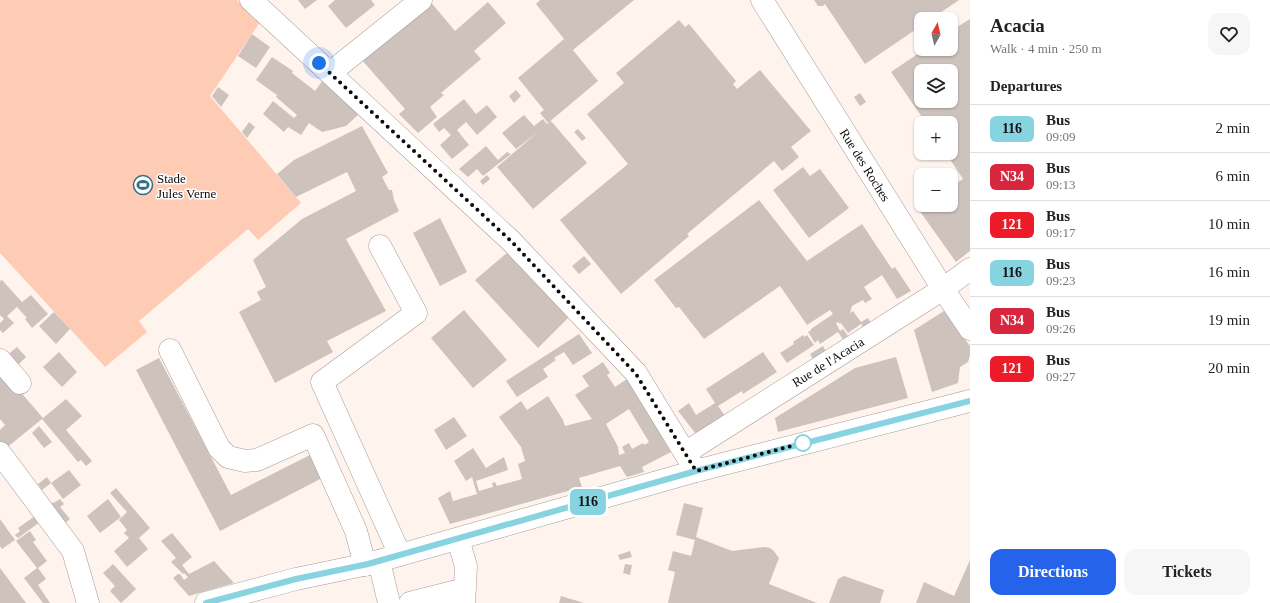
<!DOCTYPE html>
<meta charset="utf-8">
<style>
body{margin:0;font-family:Georgia,serif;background:#f6f6f6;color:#222;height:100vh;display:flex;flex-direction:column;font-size:15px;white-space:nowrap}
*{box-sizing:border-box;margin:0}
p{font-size:13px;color:#767676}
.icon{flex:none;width:22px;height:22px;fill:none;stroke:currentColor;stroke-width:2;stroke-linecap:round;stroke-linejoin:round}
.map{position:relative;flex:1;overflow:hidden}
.side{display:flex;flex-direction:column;background:#fff;width:300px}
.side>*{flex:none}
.badge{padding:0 8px;border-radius:6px;font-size:14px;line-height:26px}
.needle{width:26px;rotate:8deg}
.controls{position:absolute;left:914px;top:12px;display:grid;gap:8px}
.controls a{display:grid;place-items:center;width:44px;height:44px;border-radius:8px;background:#fff;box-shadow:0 1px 3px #0004;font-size:20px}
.you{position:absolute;width:20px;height:20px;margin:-10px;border:3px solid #fff;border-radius:50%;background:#1a73e8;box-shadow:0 0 0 6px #1a73e833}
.map>.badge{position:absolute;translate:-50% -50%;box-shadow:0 0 0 2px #fff}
h2{padding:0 20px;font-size:15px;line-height:36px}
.round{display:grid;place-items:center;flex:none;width:42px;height:42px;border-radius:12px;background:#f6f6f6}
.summary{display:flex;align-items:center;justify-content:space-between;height:68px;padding:0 20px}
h1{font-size:19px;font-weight:800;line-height:30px}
.action{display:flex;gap:8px;margin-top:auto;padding:8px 20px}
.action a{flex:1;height:46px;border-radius:12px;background:#2563eb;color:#fff;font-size:16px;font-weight:800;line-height:46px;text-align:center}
.action a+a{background:#f6f6f6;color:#222}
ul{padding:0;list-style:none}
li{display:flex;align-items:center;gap:12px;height:48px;padding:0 20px;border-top:1px solid #e0e0e0}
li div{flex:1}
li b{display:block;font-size:15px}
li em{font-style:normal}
li .badge{min-width:44px;font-weight:700;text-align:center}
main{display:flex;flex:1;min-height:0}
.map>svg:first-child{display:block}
.green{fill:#fecbb5}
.building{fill:#cec2bd;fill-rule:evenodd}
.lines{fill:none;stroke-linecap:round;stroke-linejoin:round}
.minor-casing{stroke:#a79c98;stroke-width:23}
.major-casing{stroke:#a79c98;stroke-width:23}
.minor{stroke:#fff;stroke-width:22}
.major{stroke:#fff;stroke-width:22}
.line-casing{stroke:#fff;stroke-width:9}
.line{stroke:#87d3df;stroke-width:6}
.walk{stroke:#0e0a09;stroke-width:4;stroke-dasharray:0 7.2}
.stop-dot{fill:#fff;stroke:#87d3df;stroke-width:2}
.labels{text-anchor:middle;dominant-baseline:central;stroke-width:3;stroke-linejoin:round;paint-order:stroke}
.street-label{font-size:13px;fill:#0e0a09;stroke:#fff}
.poi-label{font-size:13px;fill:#0e0a09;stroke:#fff;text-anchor:start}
</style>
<main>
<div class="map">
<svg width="970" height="603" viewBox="0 0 970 603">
<rect width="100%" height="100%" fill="#fff3ee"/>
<!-- green -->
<path class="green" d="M0,0h237l23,22 -50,74 91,107 -43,37 -10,-11 -109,92 8,11 -42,35 -105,-114z"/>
<!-- building -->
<path class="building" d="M298,0h19l-12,9z
M335,0h36l4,5 -29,23 -18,-22z
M429,0l26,31 33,-29 18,21 -32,28 7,8 -40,34 3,2 -14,12 7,10 -19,16 -19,-19 6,-5 -44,-50z
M540,0h94l-61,50 -37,-46z
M814,0h145l-28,19h-10v7l-56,38 -40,-60 -2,2h-5z
M970,19v232l-14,11 -37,-52 6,-5h26v-18l12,-8 -17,-26h5v-30h-25l-35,-51 34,-23h26v-18zM921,71h30v30h-30z
M679,20l6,7 4,-3 47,57 -3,3 4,5 23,-19 51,61 -20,16 8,10 -17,14 -8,-10 -87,73 2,2 -68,58 -61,-74 68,-56 -41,-50 37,-31 -8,-10z
M252,34l18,13 -14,21 -18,-12z
M564,39l34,42 -50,42 -8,-10 4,-3 -26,-32z
M272,57l21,14 -1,2 23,18 8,-11 36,34 -13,12 -24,6 -13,-9 -8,12 -13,-8 -4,5 -21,-18 10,-13 21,17 3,-3 -21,-18 1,-2 -21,-15z
M218,87l11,8 -8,12 -9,-11z
M516,90l5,6 -7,7 -5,-7z
M860,93l6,9 -6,4 -6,-9z
M464,99l12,15 11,-9 10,12 -20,18 -11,-13 -9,8 12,15 -17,14 -12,-14 11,-10 -7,-7 -5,4 -6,-8z
M524,115l10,11 9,-7 4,5 4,-3 36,42 -54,46 -36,-42 41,-35 -22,17 -14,-16z
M249,122l6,5 -8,11 -5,-6z
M362,126l26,47 -6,4 7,13h3l2,10 5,11 -53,28 40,72 -59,30 6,11 -58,31 -36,-71 22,-12 -4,-8 9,-5 -13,-27 49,-41 54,-28 -9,-19 -51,25 -19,-23 17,-14z
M578,129l8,9 -4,3 -8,-9z
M486,146l12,14 9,-8 4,2 -28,22 -6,-7 -9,8 -9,-8z
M803,167l7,9 10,-7 29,39 -40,30 -36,-48z
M487,175l3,4 -7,6 -3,-4z
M759,200l48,61 55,-37 30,45 3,-2 16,24 -14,8 -15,-24 -18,12 8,12 -7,4 -2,-3 -11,6 -2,7 3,-2 8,11 7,-4 5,9 -7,4 -5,-7 -13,9 -7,-10 -1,1 -2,-2 -2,1 4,8 3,-2 8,11 -5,4 -8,-12 -18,12 -2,-4 -3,3 -7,-11 3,-2v-1l22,-15 -3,-4 -23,15 -27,-39 -76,53 -25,-32 -3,1 -22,-28z
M440,218l27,54 -27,14 -27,-53z
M508,252l61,65 -31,31 -63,-68z
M584,256l7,8 -12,10 -7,-8z
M2,280l20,22 9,-7 17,19 -16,14 -7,-9 2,-1 -10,-11 -10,9 7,7 -11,10 -3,-3v-7l4,-4 -4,-4v-34z
M464,310l43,50 -34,28 -42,-50z
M944,311l26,35v9l-2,7 -8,5 -2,16 -26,9 -18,-62z
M54,312l16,17 -14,15 -17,-18z
M579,334l13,19 -19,12 -9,-13 -10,6 2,2 -13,9 5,8 -31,20 -11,-16z
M803,335l1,2 3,-2 7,10 -27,18 -7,-10 14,-9 -1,-2z
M823,346l5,9 -13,8 -5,-9z
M17,347l9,10 -11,11 -10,-11z
M59,352l18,20 -15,15 -19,-20z
M763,352l14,20 -34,22 -1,-3 -24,15 7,10 -29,18 -18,-23 11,-8 7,12 19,-12 -9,-14z
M896,357l12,41 -130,34 -3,-14 80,-50z
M159,358l72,137 83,-42 12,23 -106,55 -84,-161z
M603,362l7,11 -3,2 8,12 12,-8 3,4 41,69 -29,15 2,5 -17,5 -7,-11 -41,12 3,9 -132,37 -12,-26 12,-7 3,10 24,-7 -5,-17 -6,4 -12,-20 19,-13 13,20 18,-11 4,13 -32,11 3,10 14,-4 -1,-4 3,-1 2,4 25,-7 -4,-15 7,-3 -4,-14 -22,-30 22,-16 6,9 21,-14 15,24 2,6 27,-7 -17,-24 14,-9 -7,-10zM629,409l20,33 -5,3 -1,-2 -11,6 -3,-6 -7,4 3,6 -6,2 -1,-8 -12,-23z
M0,374l11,7 32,37 23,-19 16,17 -16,14 26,31 -6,5 -5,-6 -3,2 -36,-43 -37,30 -5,-7v-12l5,-5 -5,-6z
M454,417l13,19 -21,14 -12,-20z
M39,426l13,16 -8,6 -12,-15z
M69,470l12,15 -18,14 -12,-16z
M47,477l4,6 -9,7 -4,-6z
M116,488l34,40 -11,10 9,11 -21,18 -13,-16 15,-13 -5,-5 3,-3 -8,-10 8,-8 -17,-19z
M60,499l4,5 -4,3 10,12 -7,6 -14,-21 6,-2z
M108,499l13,18 -21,16 -13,-17z
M684,503l19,5 -7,29 36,14 32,-4 6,1 3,2 6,8 -10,26 48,19h-149l7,-31 -7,-2 5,-19 18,5 4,-16 -19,-5z
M35,516l5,6 -22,16 -3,-3 5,-4 -2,-3z
M0,519l15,21 -13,9 -2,-3z
M30,531l6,9 -3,2 14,19 -9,7 8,11 -8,6 12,18h-7l-19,-25 13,-10 -21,-27z
M172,533l20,24 -10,8 7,9 25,-13 20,22 -45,13 -16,-18 5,-4h2l4,6 4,-3 -4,-4 -1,1 -12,-12 5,-4 -15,-17z
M630,551l2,6 -12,3 -2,-5z
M970,560v43h-54l8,-21 30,14z
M113,564l23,25 -15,14 -11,-12 5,-5 -12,-13z
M625,564l7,1 -2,10 -7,-2z
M0,568l26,35h-26z
M844,576l40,14 -4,13h-51l9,-24z
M561,596l23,7h-25z"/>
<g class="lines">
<!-- minor casing -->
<g class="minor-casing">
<path id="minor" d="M251,0l260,241 125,132 60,98
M762,0l181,289 27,40
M330,73l91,-73
M380,246l36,67 -94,69 78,173
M170,350l49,98 9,9 17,4 12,-1 56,-25 43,96 9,34
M0,360l20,23
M0,453l73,98 15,52
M685,453l258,-164 27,-20
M458,539l8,27 -2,37
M379,561l10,42
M410,603l55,-14"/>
</g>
<!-- major casing -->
<g class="major-casing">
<path id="major" d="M206,603l90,-24 72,-15 328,-93 274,-70"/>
</g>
<!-- minor -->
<use href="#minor" class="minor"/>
<!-- major -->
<use href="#major" class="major"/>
</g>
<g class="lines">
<!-- line casing -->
<g class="line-casing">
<path id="line" d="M206,603l90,-24 72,-15 328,-93 274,-70"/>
</g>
<!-- line -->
<use href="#line" class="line"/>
<!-- walk -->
<path class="walk" d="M319,63l192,178 125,133 60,97 107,-28"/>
</g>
<!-- icons -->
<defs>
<g id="stadium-ring" transform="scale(1)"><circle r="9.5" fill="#fff" stroke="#326f85" stroke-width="1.5"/><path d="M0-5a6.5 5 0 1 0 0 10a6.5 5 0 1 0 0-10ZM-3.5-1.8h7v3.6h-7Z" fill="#326f85"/></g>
</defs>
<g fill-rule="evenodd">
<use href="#stadium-ring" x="143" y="185"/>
</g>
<!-- markers -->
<circle class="stop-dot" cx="803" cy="443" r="8"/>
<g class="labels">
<!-- street labels -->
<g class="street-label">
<text transform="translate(865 165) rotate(58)">Rue des Roches</text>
<text transform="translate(828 362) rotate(-32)">Rue de l'Acacia</text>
</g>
<!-- poi labels -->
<g class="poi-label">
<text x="157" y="178">Stade<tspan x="157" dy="15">Jules Verne</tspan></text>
</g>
</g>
</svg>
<div class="controls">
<a><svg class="needle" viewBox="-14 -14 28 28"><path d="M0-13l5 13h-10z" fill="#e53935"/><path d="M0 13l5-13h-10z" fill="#767676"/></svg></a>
<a><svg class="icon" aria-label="layers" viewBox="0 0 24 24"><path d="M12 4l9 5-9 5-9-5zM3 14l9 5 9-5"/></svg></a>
<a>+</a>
<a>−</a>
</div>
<div class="you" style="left:319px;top:63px"></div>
<b class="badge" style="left:588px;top:502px;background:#87d3df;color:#111">116</b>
</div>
<section class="side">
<div class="summary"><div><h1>Acacia</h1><p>Walk · 4 min · 250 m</p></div><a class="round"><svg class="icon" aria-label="heart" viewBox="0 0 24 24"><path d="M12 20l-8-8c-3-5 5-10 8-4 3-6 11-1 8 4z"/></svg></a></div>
<h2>Departures</h2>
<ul>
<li><span class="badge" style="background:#87d3df;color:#111">116</span><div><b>Bus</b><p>09:09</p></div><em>2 min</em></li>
<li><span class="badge" style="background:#d7263d;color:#fff">N34</span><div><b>Bus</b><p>09:13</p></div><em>6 min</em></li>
<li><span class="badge" style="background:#ed1b2a;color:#fff">121</span><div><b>Bus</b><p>09:17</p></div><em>10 min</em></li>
<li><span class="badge" style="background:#87d3df;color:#111">116</span><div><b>Bus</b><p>09:23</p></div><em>16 min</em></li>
<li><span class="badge" style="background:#d7263d;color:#fff">N34</span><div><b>Bus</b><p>09:26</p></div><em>19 min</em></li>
<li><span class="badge" style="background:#ed1b2a;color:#fff">121</span><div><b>Bus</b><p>09:27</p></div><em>20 min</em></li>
</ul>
<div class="action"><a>Directions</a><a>Tickets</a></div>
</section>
</main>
